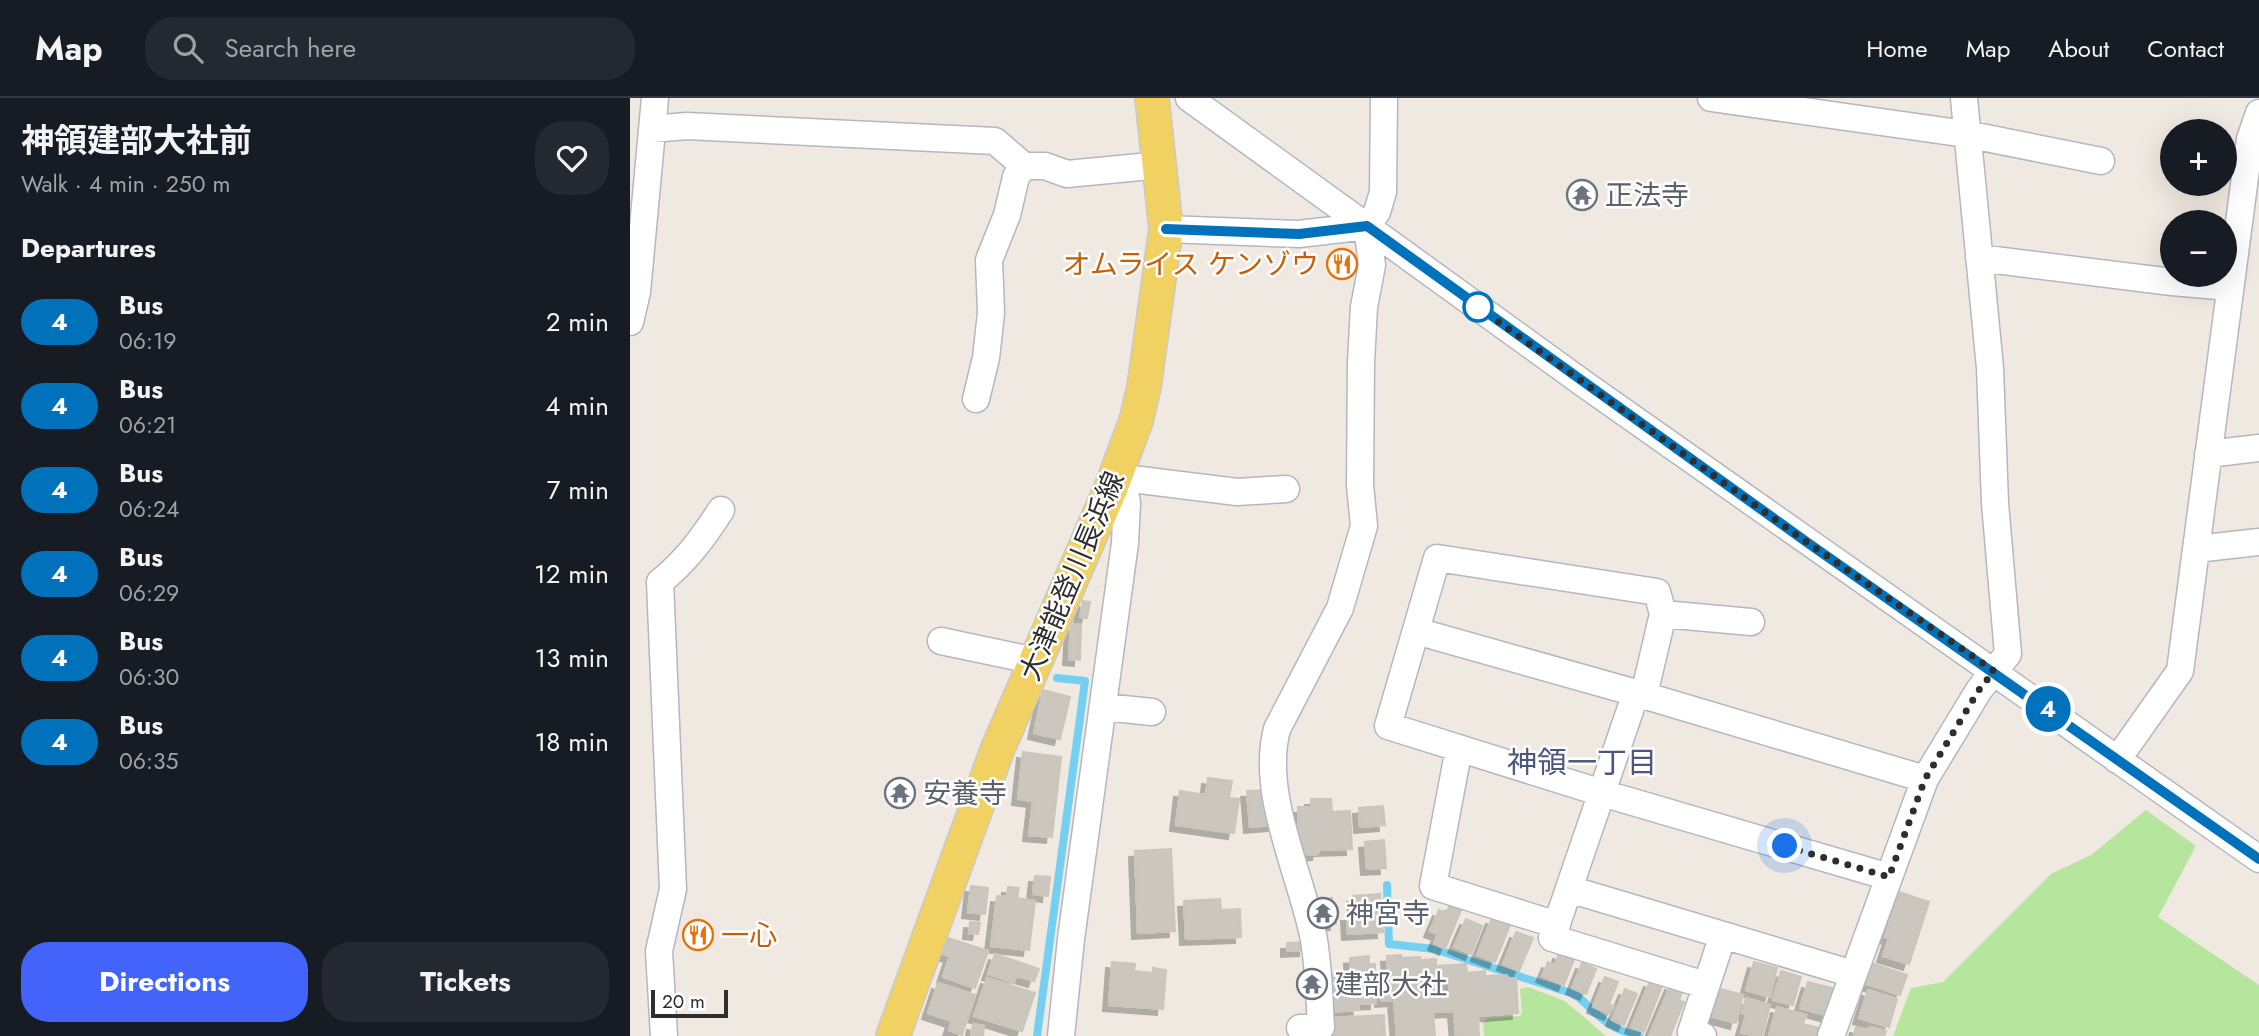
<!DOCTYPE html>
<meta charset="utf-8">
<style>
body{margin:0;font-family:Jost,"Noto Sans JP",sans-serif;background:#242831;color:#f1f3f6;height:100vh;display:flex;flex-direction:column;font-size:26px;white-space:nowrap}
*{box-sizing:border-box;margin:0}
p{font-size:23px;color:#9ea1a6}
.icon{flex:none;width:38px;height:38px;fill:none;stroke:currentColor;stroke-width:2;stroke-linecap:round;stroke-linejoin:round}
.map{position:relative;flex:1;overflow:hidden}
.side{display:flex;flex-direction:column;background:#171b24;width:630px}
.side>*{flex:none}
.badge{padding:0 14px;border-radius:23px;font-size:24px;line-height:46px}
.buttons{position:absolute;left:1530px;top:21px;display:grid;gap:14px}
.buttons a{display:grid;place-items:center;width:77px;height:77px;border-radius:50%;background:#171b24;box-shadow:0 7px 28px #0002;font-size:35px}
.scale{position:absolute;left:21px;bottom:18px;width:77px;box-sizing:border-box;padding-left:7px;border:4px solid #2e2e2e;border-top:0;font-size:19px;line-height:24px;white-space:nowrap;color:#2e2e2e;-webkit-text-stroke:5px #fff;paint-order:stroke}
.you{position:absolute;width:35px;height:35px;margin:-18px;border:5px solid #fff;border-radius:50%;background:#1a73e8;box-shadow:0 0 0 10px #1a73e833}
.map>.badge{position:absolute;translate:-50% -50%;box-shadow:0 0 0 4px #fff}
h2{padding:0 21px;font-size:26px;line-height:63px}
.round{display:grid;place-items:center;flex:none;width:74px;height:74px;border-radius:28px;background:#242831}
.head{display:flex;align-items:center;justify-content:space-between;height:119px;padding:0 21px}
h1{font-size:33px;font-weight:700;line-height:52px}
.action{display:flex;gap:14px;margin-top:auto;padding:14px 21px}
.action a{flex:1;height:80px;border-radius:28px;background:#4264fb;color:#fff;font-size:28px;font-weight:700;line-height:80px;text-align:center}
.action a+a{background:#242831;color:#f1f3f6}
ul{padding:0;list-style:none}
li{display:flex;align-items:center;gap:21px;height:84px;padding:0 21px}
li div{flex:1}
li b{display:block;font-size:26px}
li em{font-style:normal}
li .badge{min-width:77px;font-weight:700;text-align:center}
header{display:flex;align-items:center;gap:42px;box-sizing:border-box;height:98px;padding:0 35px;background:#171b24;border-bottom:2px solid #363941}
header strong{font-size:33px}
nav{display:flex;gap:38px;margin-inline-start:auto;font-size:24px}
.search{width:490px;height:63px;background:#242831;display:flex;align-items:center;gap:18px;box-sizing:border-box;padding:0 24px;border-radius:28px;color:#9ea1a6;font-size:26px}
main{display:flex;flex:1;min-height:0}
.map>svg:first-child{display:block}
.green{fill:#b6e59e}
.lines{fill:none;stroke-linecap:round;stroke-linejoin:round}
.stream{stroke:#75cff0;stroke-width:8}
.building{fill:#cbc7bf;stroke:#cbc5ba;stroke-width:2;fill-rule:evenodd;filter:url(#shadow)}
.minor-casing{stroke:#b4b7c1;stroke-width:29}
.major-casing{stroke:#c9c9c9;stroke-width:36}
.minor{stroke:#fff;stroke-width:26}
.major{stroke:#f2d163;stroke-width:33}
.line-casing{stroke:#fff;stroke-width:16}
.line{stroke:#0072bc;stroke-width:10}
.walk{stroke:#2e2e2e;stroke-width:7;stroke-dasharray:0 12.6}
.stop-dot{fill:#fff;stroke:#0072bc;stroke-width:3.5}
.labels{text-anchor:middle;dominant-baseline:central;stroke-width:5;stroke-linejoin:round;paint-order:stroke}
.worship-label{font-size:28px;fill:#5b616d;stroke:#fff;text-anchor:start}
.food-label{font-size:28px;fill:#c56008;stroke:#fff;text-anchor:end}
.street-label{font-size:28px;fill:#2e2e2e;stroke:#fff}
.neighbourhood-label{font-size:30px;fill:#4d5680;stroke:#fff}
</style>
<header>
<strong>Map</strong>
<div class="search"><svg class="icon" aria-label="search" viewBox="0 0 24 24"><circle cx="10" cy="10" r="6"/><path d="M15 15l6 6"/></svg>Search here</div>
<nav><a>Home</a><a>Map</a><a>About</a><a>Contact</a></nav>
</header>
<main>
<section class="side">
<div class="head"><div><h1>神領建部大社前</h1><p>Walk · 4 min · 250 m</p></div><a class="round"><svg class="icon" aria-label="heart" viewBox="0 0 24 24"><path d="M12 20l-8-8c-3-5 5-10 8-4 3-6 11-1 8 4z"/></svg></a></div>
<h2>Departures</h2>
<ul>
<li><span class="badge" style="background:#0072bc;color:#fff">4</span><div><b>Bus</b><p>06:19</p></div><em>2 min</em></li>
<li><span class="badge" style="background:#0072bc;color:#fff">4</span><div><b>Bus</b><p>06:21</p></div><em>4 min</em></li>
<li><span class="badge" style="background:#0072bc;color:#fff">4</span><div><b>Bus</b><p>06:24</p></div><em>7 min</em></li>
<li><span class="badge" style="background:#0072bc;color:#fff">4</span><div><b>Bus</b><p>06:29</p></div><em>12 min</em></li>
<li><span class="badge" style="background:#0072bc;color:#fff">4</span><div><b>Bus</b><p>06:30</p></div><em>13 min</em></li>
<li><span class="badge" style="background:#0072bc;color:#fff">4</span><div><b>Bus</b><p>06:35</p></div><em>18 min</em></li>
</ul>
<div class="action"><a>Directions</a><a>Tickets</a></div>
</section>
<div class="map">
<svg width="1629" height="938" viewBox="0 0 1629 938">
<defs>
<filter id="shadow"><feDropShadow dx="-6" dy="6" stdDeviation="0" flood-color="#0004"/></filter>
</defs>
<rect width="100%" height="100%" fill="#efe9e1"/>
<!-- green -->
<path class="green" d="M1516,712l50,36 -38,71 101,68v51h-366l18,-48 32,-6 108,-108 40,-19z
M898,889l37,14 41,35h-122l-1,-14 5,-4 32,-2 2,-4 -2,-23z"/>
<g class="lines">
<!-- stream -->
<path class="stream" d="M757,787l2,59 45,5 137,44c13,6 12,9 22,18 14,13 27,21 46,25
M407,938l48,-355 -28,-3"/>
</g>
<!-- building -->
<path class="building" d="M453,503l7,1 -3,16 -7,-1z
M441,526l10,1 -1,35 -11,-1z
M413,592l27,7 -10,42 -26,-6z
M393,654l38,5 -9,80 -23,-2 4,-34 -15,-2z
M578,680l24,3 -3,17 10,1 -5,34 -58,-8 4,-34 26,4z
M642,692l2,35 -24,2 -3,-36z
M681,701h20l1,13 18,-1 2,38 -33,1 -1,4 -13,1v-8h-6l-1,-40h13z
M753,708l2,19 -25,2 -1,-19z
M754,742l2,28 -19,1 -2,-27z
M541,751l4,82 -37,2 -3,-82z
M405,778l15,1 -2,19 -15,-2z
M341,788l17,2 -3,26 -17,-2z
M378,789l11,1 -2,10 18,3 -6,49 -38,-4 6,-50 10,1z
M1269,794l30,10 -20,62 -26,-8 6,-18 -4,-1z
M750,796l3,38 -35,2 -1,-19h8l-2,-19z
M702,800l4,26 -22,3 -3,-25z
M590,801l1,11 19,-1 1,28 -55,2 -2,-38z
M820,807l11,5 -16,39 -11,-5 4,-10 -8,-3 9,-21 7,3z
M862,820l18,7 -15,37 -18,-7z
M836,821l16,7 -11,28 -17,-7z
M340,824l10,1 -2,11 -9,-1z
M886,834l17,6 -14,33 -16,-7z
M318,840l40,13 -13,37 -32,-11 7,-21 -7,-2z
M675,844v8l-18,1v-8z
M929,855l15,6 -10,26 -22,-9 6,-14 7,3z
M365,856l44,15 -5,12 -18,-5 -2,7 -26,-9z
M771,857v3l19,-1v3l16,-1v7l30,-2 1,9 18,-2v5l22,-1v3h9l2,35 -40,3 1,20h-23l-2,-25 -21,1 2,24h-38l-3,-36 -13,1 -2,-28 9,-1 -1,-16zM819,880l1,15h-12l-1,-14z
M739,858v8h6l1,39 -18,1 1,6 -32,2 -2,-38 26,-1 -1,-15z
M482,864l23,2 -1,7 19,2v-5l13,2 -3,39 -54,-4z
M1124,864l23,6 -7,29 -24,-7z
M952,865l14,6 -10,25 -14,-6z
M1241,865l36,12 -7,20 -36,-12z
M1151,873l20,6 -8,28 -20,-5z
M975,879l13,5 -9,22 5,2 -4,8 -17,-7z
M357,880l48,15 -13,38 -48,-15z
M1020,883l12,5 -18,46 -13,-5z
M1178,884l27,7 -6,27 -29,-8z
M308,885l37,12 -13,40 -13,-5 3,-9 -24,-8z
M1041,886l12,5 -4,11 5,2 -14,34h-21z
M1087,890l26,7 -7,28 -26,-7z
M995,891l12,5 -13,31 -12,-5z
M1238,892l29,9 -8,28 -30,-9z
M1116,900l24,7 -8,31 -21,-3 5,-18 -4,-2z
M1147,909l29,8 -3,9 16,4 -3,8h-47z
M754,917l1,21h-54l-1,-18z
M343,926l11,2 -1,10h-12z
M1226,929l12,3 1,-3 17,4 -2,5h-30z"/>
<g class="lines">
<!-- minor casing -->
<g class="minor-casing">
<path id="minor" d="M559,0l398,288 672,473
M1081,0l255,36 135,27
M22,31l35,-3 308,15 29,25h21l22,8 94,-9
M536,131l133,5 68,-8
M1349,160l193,24 58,5
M0,224l7,-30 18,-194
M346,301l10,-41 5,-45 -2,-53 18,-45 9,-38 8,-11
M1578,356l51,-6
M494,380l113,14 49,-3
M1566,451l63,-7
M1033,516l88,8
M786,533l220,62 289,86
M311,543l95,20
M1006,595l-84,245 153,47
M1014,597l19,-81 -6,-22 -220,-34 -49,168 214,67 287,84
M474,609l48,5
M829,650l-26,138 124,39
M1487,662l63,-89 70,-532 9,-26
M939,791l284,85
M670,930l21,-1c-2,-31 -2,-62 -8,-92 -13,-63 -53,-142 -36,-206l63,-121 24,-82 -4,-41 1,-123 3,-55 8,-42 -5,-39 10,-14 6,-20 1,-94
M34,938l-5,-85 14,-62 -13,-307c26,-21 43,-44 61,-72
M431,938l10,-97 54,-396 2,-40 -7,-39
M1073,938l-12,-4 32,-97
M1201,938l94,-257 54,-89 29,-36 -13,-151 -5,-135 -26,-270"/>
</g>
<!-- major casing -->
<g class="major-casing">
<path id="major" d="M263,938l105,-288 113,-260 25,-67 8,-34 22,-158 -14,-131"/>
</g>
<!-- minor -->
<use href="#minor" class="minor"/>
<!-- major -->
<use href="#major" class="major"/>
</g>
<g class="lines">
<!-- line casing -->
<g class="line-casing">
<path id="line" d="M536,131l133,5 68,-8 441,317 451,316"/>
</g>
<!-- line -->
<use href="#line" class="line"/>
<!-- walk -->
<path class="walk" d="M848,209l330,236 186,128 -15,19 -54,89 -36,98 -104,-31"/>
</g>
<!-- icons -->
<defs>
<g id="temple-ring" transform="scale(1.575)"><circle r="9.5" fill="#fff" stroke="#6b7280" stroke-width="1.5"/><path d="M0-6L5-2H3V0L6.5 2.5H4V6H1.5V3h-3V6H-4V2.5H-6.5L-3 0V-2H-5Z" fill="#6b7280"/></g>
<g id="restaurant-ring" transform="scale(1.575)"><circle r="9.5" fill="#fff" stroke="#e8710a" stroke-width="1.5"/><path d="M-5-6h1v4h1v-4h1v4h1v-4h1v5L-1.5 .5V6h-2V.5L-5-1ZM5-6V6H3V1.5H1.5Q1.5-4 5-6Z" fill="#e8710a"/></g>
</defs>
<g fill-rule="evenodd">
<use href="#temple-ring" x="952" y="97"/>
<use href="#restaurant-ring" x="712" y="166"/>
<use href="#temple-ring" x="270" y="695"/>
<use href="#temple-ring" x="693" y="815"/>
<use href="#restaurant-ring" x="68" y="837"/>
<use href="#temple-ring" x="682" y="886"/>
</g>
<!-- markers -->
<circle class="stop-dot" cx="848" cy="209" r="14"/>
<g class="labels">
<!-- worship labels -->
<g class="worship-label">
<text x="975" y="97">正法寺</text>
<text x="293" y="695">安養寺</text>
<text x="716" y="815">神宮寺</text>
<text x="705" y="886">建部大社</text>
</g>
<!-- food labels -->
<g class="food-label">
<text x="689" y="166">オムライス ケンゾウ</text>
<text x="91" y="837" text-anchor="start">一心</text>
</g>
<!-- street labels -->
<g class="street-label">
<text transform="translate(442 478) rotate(-67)">大津能登川長浜線</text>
</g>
<!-- neighbourhood labels -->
<g class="neighbourhood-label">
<text x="952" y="664">神領一丁目</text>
</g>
</g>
</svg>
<div class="buttons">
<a>+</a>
<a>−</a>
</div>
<div class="scale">20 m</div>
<div class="you" style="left:1155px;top:748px"></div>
<b class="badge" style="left:1418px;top:611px;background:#0072bc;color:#fff">4</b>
</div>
</main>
